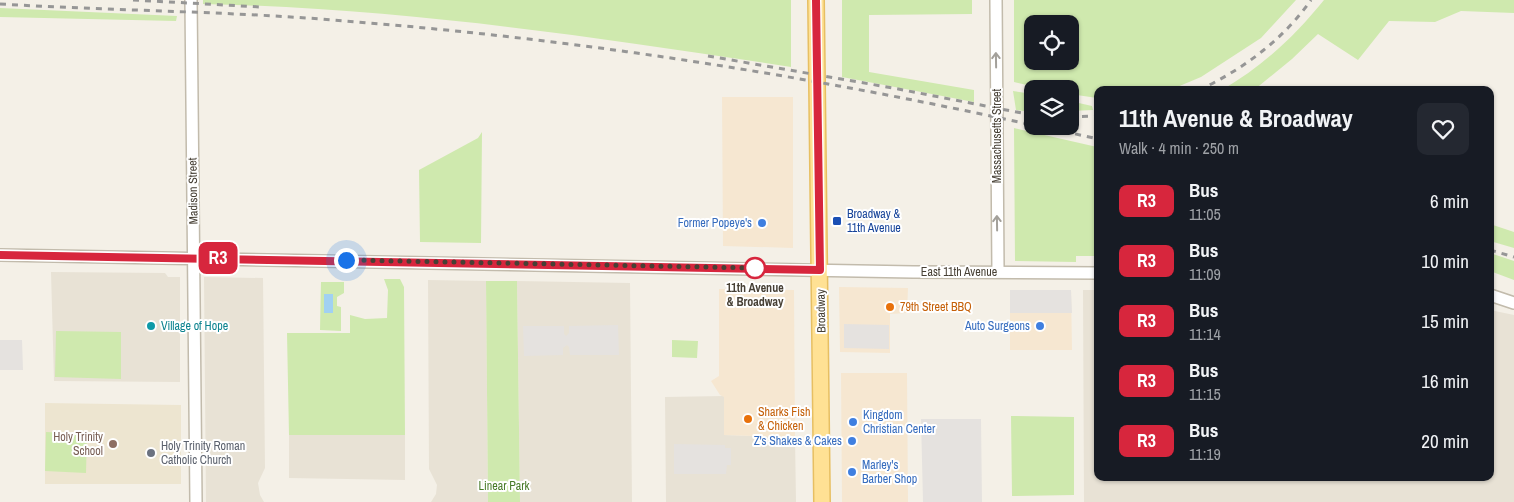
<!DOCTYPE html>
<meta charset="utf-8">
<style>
body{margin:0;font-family:"Archivo Narrow",sans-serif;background:#242831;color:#f1f3f6;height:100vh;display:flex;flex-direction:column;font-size:19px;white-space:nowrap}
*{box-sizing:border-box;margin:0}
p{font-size:16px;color:#9ea1a6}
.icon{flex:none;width:28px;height:28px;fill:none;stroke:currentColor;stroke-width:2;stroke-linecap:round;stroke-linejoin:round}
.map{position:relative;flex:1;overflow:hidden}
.details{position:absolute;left:1094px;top:86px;width:400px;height:395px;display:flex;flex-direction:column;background:#171b24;border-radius:10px;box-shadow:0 1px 4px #0004}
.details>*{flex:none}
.badge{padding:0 10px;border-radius:8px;font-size:18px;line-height:32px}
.controls{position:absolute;left:1024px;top:15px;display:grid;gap:10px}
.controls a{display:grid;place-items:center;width:55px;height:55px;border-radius:10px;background:#171b24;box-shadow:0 1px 4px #0004;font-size:25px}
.you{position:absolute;width:25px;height:25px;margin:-12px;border:4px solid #fff;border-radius:50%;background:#1a73e8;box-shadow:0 0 0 8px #1a73e833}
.map>.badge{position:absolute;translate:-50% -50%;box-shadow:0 0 0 2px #fff}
.round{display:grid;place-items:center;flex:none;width:52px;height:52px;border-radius:10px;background:#242831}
.summary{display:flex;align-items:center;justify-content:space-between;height:85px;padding:0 25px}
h1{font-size:24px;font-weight:800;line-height:38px}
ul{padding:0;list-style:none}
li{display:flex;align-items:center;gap:15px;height:60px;padding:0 25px}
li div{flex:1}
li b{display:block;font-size:19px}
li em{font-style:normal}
li .badge{min-width:55px;font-weight:700;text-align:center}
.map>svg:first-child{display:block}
.residential{fill:#e8e2d5}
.commercial{fill:#f6e7d1}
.education{fill:#ede5d0}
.green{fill:#cfe9ae;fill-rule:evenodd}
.parking{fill:#e5e2df}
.water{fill:#a1d1f2}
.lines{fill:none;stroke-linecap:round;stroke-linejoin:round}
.tertiary-casing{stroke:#c2bbac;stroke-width:14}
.primary-casing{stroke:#e7bf62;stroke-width:18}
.tertiary{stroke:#fff;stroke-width:11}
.primary{stroke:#ffe194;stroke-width:15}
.rail{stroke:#969696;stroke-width:3;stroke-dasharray:6 6;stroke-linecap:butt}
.oneway{stroke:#a3a09a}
.line-casing{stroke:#fff;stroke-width:11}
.line{stroke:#d7263d;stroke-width:8}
.walk{stroke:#474035;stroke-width:5;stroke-dasharray:0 9}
.transit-dot{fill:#1a4fb4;stroke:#fff;stroke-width:2}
.shop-dot{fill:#3f7fe0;stroke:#fff;stroke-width:2}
.stop-dot{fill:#fff;stroke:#d7263d;stroke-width:2.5}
.food-dot{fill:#e8710a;stroke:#fff;stroke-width:2}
.culture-dot{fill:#0f9aa8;stroke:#fff;stroke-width:2}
.education-dot{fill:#8d6e63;stroke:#fff;stroke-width:2}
.worship-dot{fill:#6b7280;stroke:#fff;stroke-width:2}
.labels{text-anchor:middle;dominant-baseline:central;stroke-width:4;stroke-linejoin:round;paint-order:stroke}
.street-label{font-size:12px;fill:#474035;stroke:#fff}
.transit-label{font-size:12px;fill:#164399;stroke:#fff;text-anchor:start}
.shop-label{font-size:12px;fill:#366cbe;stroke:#fff;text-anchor:end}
.stop-label{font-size:12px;font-weight:bold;fill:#474035;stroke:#fff}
.food-label{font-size:12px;fill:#c56008;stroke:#fff;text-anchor:start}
.culture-label{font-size:12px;fill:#0d838f;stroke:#fff;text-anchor:start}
.education-label{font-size:12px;fill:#785e54;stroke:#fff;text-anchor:end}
.worship-label{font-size:12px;fill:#5b616d;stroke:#fff;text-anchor:start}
.park-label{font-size:12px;fill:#477a27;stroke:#fff}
</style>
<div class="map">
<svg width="1514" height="502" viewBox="0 0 1514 502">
<rect width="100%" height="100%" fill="#f4f0e7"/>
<!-- residential -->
<path class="residential" d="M51,272l114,1 3,4h12v105l-126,-1z
M204,277l59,1 2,190 -7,15 2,12 4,7h-58z
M428,280l58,1 2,221h-57l5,-8 1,-9 -8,-16z
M517,281l113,2 2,219h-112z
M1083,290h14l1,188h392v-168l24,5v187h-430z
M724,396v39l71,2 1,65h-130l-1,-105z
M289,435h116v45l-116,-2z"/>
<!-- commercial -->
<path class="commercial" d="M722,97h71v151l-70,-2z
M839,287l69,1 -1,25 -17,1v39l-50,-1z
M719,289l75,1 1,147 -71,-2v-38l-4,-2 -9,-14 8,-5z
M1010,290h61l1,60h-62z
M841,373h66l1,129h-66z"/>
<!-- education -->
<path class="education" d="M45,403l136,2v79h-136z"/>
<!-- green -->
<path class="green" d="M203,0h588v67c-194,-30 -391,-59 -588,-63z
M842,0h130v14l-103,1v57l105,18v12l-132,-25z
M1014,0h282l-35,38 -60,39 -31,13h-72l-1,8 -27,-4v-5h-26l-30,-7zM1032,24h38v37h-38z
M1324,0h190v13l-53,-2 -26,11 -46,-1 -31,39 -40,-26 -26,25 -38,31h-32c41,-24 72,-53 102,-90z
M0,8l177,8 -1,5 -176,-4z
M1013,91l19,3v18l-16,-2z
M1070,101l22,5 1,4 -23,1z
M1014,128l83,19v109h-21v6l-61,-1z
M482,132l-1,111 -61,-1 -1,-72 59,-32z
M1490,224l24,8v16l-24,-7z
M1490,253l24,8v19l-24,-9z
M384,279h16l4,8 1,148h-116l-2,-102h63v-18l15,4 22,-1 1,-28z
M486,281h31l3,221h-32z
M321,282h23v11l-7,4v9l4,1v24l-21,-1z
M56,331l65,1v47l-66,-2z
M672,340l26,1 -1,17 -25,-1z
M1011,416l63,1v78l-62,1z
M46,432l41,2 -1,39 -41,-2z"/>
<!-- parking -->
<path class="parking" d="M1010,290h61l1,23h-62z
M844,324l45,1v24l-45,-1z
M618,325l1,30h-49l-1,-8 -2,-2 -4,3v7l-39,1 -1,-30h41v8l2,2 3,-3v-7z
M0,340h22l1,30h-23z
M981,419l1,83h-59l-2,-83z
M674,444l51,1v3h6v17h-4l-1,9h-52z"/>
<!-- water -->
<path class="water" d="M324,294h9v19h-9z"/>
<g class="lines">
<!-- tertiary casing -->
<g class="tertiary-casing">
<path id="tertiary" d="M191,0l5,502
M996,0l2,272
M0,255l913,17 185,1
M1490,295l24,8"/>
</g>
<!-- primary casing -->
<g class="primary-casing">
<path id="primary" d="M816,0l6,502"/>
</g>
<!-- tertiary -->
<use href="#tertiary" class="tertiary"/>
<!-- primary -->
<use href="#primary" class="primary"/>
<!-- rail -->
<path class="rail" d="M133,0l128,7
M0,4c115,7 230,7 345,17 231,18 461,54 687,104
M708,56l185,32 139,27
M1199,90c43,-20 84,-50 112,-90
M1070,117l28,-1
M1040,126l58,13
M1490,250l24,7"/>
</g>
<!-- one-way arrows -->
<defs><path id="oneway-shaft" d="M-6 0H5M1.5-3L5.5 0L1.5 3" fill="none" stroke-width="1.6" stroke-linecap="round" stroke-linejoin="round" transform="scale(1.25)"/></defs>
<g class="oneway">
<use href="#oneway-shaft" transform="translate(996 60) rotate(-91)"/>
<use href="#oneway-shaft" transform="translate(997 223) rotate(-91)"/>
</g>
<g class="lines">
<!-- line casing -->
<g class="line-casing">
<path id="line" d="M0,255l820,15 -4,-270"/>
</g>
<!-- line -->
<use href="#line" class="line"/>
<!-- walk -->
<path class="walk" d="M346,260l409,8"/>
</g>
<!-- markers -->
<rect class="transit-dot" x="832" y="216" width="10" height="10" rx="2.5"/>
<g class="shop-dot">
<circle cx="762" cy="223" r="5"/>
<circle cx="1040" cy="326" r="5"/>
<circle cx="853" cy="422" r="5"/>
<circle cx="852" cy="441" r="5"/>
<circle cx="852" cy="472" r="5"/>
</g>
<circle class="stop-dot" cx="755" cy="268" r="10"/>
<g class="food-dot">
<circle cx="890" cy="307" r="5"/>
<circle cx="748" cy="419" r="5"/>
</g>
<circle class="culture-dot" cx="151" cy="326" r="5"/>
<circle class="education-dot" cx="113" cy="444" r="5"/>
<circle class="worship-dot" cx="151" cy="453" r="5"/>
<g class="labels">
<!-- street labels -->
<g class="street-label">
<text transform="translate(997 136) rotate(-90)">Massachusetts Street</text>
<text transform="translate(193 191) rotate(-91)">Madison Street</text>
<text x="959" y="272">East 11th Avenue</text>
<text transform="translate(821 311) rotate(-91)">Broadway</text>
</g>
<!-- transit labels -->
<g class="transit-label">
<text x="847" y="214">Broadway &amp;<tspan x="847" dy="14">11th Avenue</tspan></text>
</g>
<!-- shop labels -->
<g class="shop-label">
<text x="752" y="223">Former Popeye's</text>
<text x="1030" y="326">Auto Surgeons</text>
<text x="863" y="415" text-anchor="start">Kingdom<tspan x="863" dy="14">Christian Center</tspan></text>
<text x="842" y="441">Z's Shakes &amp; Cakes</text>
<text x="862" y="465" text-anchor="start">Marley's<tspan x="862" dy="14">Barber Shop</tspan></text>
</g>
<!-- stop labels -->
<g class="stop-label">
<text x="755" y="288">11th Avenue<tspan x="755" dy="14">&amp; Broadway</tspan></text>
</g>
<!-- food labels -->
<g class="food-label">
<text x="900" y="307">79th Street BBQ</text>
<text x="758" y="412">Sharks Fish<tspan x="758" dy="14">&amp; Chicken</tspan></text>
</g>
<!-- culture labels -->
<g class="culture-label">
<text x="161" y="326">Village of Hope</text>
</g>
<!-- education labels -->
<g class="education-label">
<text x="103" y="437">Holy Trinity<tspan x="103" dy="14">School</tspan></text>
</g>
<!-- worship labels -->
<g class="worship-label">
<text x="161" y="446">Holy Trinity Roman<tspan x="161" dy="14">Catholic Church</tspan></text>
</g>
<!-- park labels -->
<g class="park-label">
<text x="504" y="486">Linear Park</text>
</g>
</g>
</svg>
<div class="controls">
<a><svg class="icon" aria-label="locate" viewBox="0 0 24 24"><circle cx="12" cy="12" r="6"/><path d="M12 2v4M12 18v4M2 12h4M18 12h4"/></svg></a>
<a><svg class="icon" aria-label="layers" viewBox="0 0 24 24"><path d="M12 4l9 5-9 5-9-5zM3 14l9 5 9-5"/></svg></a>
</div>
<div class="you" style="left:346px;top:260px"></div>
<b class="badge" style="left:218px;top:258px;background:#d7263d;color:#fff">R3</b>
<section class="details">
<div class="summary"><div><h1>11th Avenue &amp; Broadway</h1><p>Walk · 4 min · 250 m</p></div><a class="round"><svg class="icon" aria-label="heart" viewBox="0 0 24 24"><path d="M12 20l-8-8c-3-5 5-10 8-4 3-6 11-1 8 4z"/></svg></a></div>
<ul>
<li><span class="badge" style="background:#d7263d;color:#fff">R3</span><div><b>Bus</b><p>11:05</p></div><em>6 min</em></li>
<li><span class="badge" style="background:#d7263d;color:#fff">R3</span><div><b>Bus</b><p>11:09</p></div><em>10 min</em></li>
<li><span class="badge" style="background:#d7263d;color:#fff">R3</span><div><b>Bus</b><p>11:14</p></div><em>15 min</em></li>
<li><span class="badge" style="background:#d7263d;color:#fff">R3</span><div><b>Bus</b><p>11:15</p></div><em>16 min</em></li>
<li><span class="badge" style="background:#d7263d;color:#fff">R3</span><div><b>Bus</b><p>11:19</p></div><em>20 min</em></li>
</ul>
</section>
</div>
